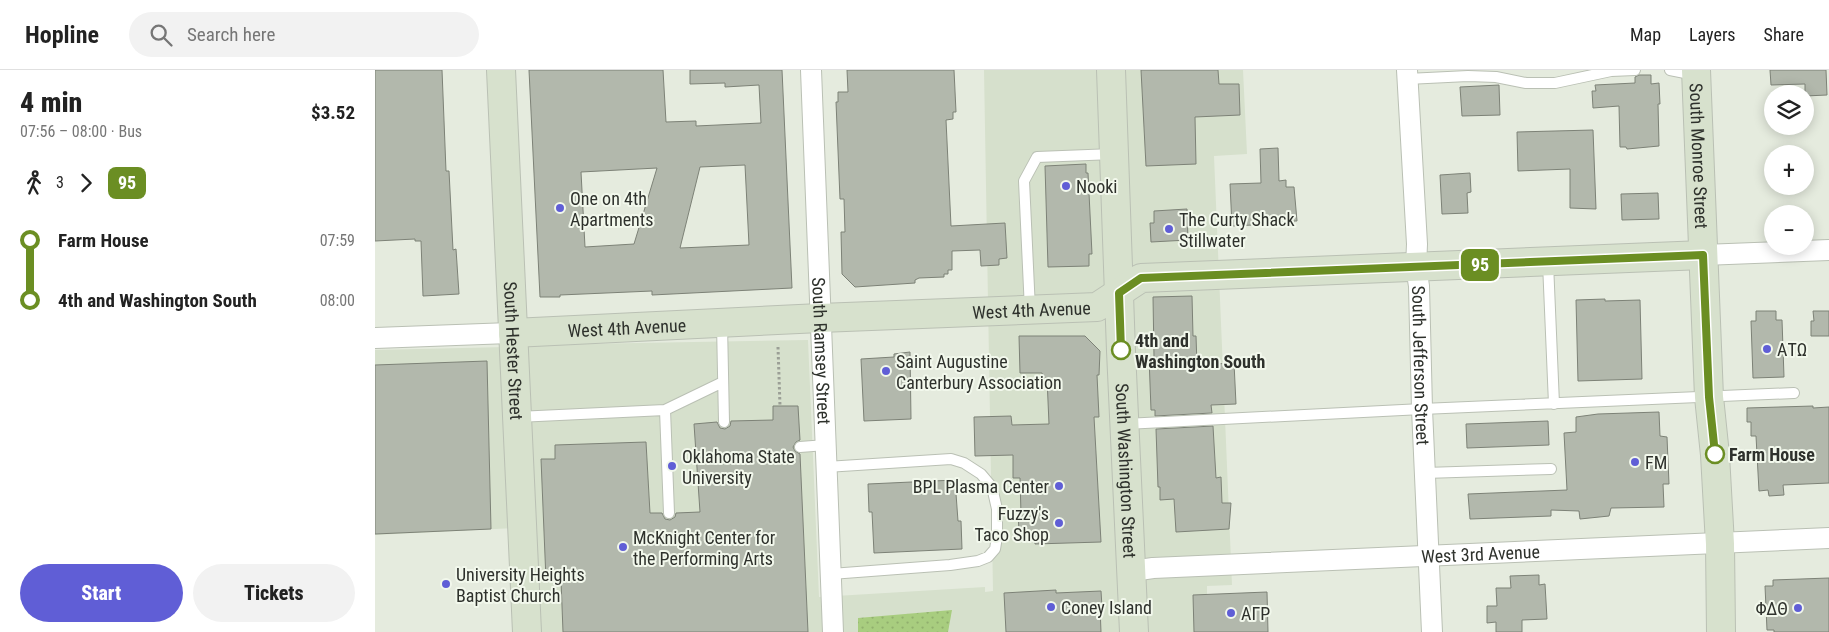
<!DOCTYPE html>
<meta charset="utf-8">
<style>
body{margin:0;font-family:"Roboto Condensed",sans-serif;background:#f2f2f2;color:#222;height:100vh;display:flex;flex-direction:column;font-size:19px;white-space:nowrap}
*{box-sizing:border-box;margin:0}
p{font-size:16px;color:#767676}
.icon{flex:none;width:28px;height:28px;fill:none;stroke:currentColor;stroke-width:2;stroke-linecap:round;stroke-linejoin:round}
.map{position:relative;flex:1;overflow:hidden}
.sheet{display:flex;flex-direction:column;background:#fff;width:375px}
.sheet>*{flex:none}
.badge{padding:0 10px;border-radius:8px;font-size:18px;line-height:32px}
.fabs{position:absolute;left:1389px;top:15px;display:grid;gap:10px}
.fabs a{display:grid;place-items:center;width:50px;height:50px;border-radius:50%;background:#fff;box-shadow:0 2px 12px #0003;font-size:25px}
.map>.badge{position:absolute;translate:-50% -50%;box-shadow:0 0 0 2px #fff}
.legs{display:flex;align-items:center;gap:8px;height:55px;padding:0 20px;font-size:16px}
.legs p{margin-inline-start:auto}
.overview{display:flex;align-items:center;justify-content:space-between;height:85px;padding:0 20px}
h1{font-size:28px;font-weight:800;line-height:38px}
.cta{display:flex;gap:10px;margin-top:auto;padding:10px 20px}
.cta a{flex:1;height:58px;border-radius:30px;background:#605ed6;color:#fff;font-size:20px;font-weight:800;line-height:58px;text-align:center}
.cta a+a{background:#f2f2f2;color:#222}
ul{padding:0 20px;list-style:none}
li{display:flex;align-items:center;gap:18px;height:60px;font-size:19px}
li i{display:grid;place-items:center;width:8px;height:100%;margin:0 6px;background:currentColor}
li i::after{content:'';width:12px;height:12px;margin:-6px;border:4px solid;border-radius:50%;background:#fff}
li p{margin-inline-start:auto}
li:first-child i{background:linear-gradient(#0000 50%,currentColor 0)}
li:last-child i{background:linear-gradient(currentColor 50%,#0000 0)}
header{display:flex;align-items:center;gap:30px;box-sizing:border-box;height:70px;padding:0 25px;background:#fff;border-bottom:1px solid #e0e0e0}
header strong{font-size:24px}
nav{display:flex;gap:28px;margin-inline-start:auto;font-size:18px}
.search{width:350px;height:45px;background:#f2f2f2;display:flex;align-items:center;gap:12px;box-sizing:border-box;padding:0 18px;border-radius:28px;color:#767676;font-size:19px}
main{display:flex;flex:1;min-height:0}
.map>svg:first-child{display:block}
.built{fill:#d6e0cc}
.grass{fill:url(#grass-dots)}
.building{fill:#b2b8ac;stroke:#7d8277;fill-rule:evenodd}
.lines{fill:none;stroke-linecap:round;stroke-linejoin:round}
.lane-casing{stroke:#bac0b4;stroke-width:12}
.street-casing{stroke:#bac0b4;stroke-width:22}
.secondary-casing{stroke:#bac0b4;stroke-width:30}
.path{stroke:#9b9f96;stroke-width:3;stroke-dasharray:2.5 2.5;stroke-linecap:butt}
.lane{stroke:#fff;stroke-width:10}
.street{stroke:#fff;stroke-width:20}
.secondary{stroke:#d7e1cd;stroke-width:28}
.line-1-casing{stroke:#fff;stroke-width:11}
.line-1{stroke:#6b8e23;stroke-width:8}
.poi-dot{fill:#605ed6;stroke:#f2f8ec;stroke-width:2}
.stop-1-dot{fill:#fff;stroke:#6b8e23;stroke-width:2.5}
.labels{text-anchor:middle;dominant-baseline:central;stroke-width:4;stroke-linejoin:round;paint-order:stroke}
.street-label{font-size:18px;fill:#2e312c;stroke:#f2f8ec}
.poi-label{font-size:18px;fill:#2e312c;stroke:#f2f8ec;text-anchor:start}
.stop-label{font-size:18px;font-weight:bold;fill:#2e312c;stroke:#f2f8ec;text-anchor:start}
</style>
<header>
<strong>Hopline</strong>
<div class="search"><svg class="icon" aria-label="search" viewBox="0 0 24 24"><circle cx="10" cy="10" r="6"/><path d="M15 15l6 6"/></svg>Search here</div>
<nav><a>Map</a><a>Layers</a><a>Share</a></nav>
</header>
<main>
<section class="sheet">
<div class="overview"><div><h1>4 min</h1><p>07:56 – 08:00 · Bus</p></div><b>$3.52</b></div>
<div class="legs"><svg class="icon" aria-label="walk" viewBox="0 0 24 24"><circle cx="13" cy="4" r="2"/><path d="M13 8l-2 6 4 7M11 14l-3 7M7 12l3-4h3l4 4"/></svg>3<svg class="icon" aria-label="forward" viewBox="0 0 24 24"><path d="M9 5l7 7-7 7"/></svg><b class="badge" style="background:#6b8e23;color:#fff">95</b></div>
<ul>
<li><i style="color:#6b8e23"></i><b>Farm House</b><p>07:59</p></li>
<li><i style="color:#6b8e23"></i><b>4th and Washington South</b><p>08:00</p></li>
</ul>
<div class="cta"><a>Start</a><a>Tickets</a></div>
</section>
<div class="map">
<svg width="1454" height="562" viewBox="0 0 1454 562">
<defs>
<pattern id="grass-dots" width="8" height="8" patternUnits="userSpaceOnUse" patternTransform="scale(1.25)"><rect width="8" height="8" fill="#a8cd7f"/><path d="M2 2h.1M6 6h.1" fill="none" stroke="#91b06e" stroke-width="1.8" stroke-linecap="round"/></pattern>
</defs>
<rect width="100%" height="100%" fill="#e5ebde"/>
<!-- built -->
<path class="built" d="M609,0h259l4,84 -33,2 18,429 -25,1v46h-666l-16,-287 283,-5 11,257 166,-10v5l8,-1z
M131,277l11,181 -142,7v-185z"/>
<!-- grass -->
<path class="grass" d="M577,540l-4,22h-90v-14z"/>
<!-- building -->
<path class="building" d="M0,0h67l4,101h3l4,79 3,-1 3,45 -36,2 -2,-55h-6v-2l-40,2z
M154,0h134l3,52 30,-1v5l65,-3 -2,-38 -34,2v-4l-35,1v-14h92l10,218 -140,7v-4l-92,4v2h-20zM370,95l4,80 -69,3 20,-81zM282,98l-23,76 -49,3 -4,-75z
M472,0h107l2,42h-3v7l-7,1 5,106 54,-3 2,35 -8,1v6l-18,1 -1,-16 -28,1v19h-4v4h-4v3l-25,1 -4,2v3l-60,4 -13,-13 -1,-42h4l-1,-33h-4l-4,-97h2v-10h10z
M766,0h77l1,14h20l1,31 -45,2 1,47 -50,2z
M1395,0h56l1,25 -22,1v-12l-34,1z
M1264,5h12v9l8,-1 1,21h-2l1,42 -32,3 -1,-2h-6l-1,-41 -26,2 -1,-17h4l-1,-6 40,-2v-6z
M1124,15l1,30 -38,1 -2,-29z
M1218,60l3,79 -26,-1v-39l-52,2 -1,-39z
M903,78l1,33 7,-1v7h8l3,34h-3v2l-62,3 -2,-42 31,-1 -1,-34z
M711,94v9h2l4,81h-3v12l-41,1 -3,-101z
M1095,103l1,19 -4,1 1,20 -26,1 -2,-39z
M1283,123l1,26 -37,1 -1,-26z
M812,139l1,31 -37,2 -1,-19h4v-12z
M817,226l1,40h3l1,29 37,-2 2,41 -25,1 1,8 -57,3v-6h-4l-2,-53h5l-1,-60z
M1230,229v2l35,-1 2,79 -64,2 -2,-81z
M1381,241h20v9h6l2,57 -31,1 -2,-57h5z
M1438,241h16v25h-18v-15h3z
M644,266h66l15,15 -1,24h-2l2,42h-5l7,125 -66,2v-13h-16l-1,-17h3l-1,-36h-7v-23l-38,1 -1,-39 37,-1 1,9 37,-1 -2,-46h-4l-1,-5h-22z
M535,282l1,67 -47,2 -3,-62 33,-2v-3z
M112,291l4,168 -116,5v-169z
M398,336h25l2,34 -4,2 -3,5 2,4 5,3 8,178h-245l-2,-52h-15l-5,-121h14v-14l91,-3 4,71h12l3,6 5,1 5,-3 1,-4 24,-1 -6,-88 23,-2 3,6 5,1 5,-3 1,-5 42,-1z
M1438,336v2l16,-1v76l-46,2 1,10 -15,1 -1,-6 -9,1 -3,-55h-5v-14h-4v-14z
M1284,342l1,24 7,1 2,47h-6l1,23 -53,1 -2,8 -29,3 -1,-8 -28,-1v6l-81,3 -2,-25 99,-4 -3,-57 12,-1v-15l22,-3z
M1173,351l1,24 -82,3 -1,-24z
M838,356l3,52 5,-1 1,26h9l-2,26 -53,3 -2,-33 -14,1v-13h-2l-2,-58z
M580,410l3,41h3l1,28 -88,4 -2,-41h-3l-1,-28z
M1164,505v10l6,-1 2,35 -25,1v12h-26v-10l-9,1v-17h10l-1,-18h15l-1,-12z
M1454,508v54h-55v-2h-7l-2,-44h8v-6z
M681,520v3l45,-2 1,16h-2l1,25h-95l-2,-39z
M892,522l1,40h-74l-1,-37z"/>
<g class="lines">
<!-- lane casing -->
<g class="lane-casing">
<path id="lane" d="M1295,0l25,5
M1032,9l61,-3 28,1 30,6h29l56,-12 24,-1
M1173,193l6,141
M655,240l-6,-129 13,-24 77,-3
M347,254l2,98
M290,340l4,103
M142,347l148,-7 58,-28
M750,354l297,-15 372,-16
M425,377l26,-2
M451,397l125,-8 13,4 17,11 11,13 5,22v28l-2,12 -7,8 -10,4 -28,4 -119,9
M1050,403l126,-4"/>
</g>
<!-- street casing -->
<g class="street-casing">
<g id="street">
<path id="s1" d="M436,0l22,562"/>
<path id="s2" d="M1032,0l10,174 -1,23 3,19 3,123 10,223"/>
<path d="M1328,185l126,-5"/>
<path d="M0,268l138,-5"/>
<path id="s3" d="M757,501l21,-3 676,-30"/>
</g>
</g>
<!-- secondary casing -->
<g class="secondary-casing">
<g id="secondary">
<path id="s4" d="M126,0l26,562"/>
<path id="s5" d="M736,0l10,281 13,281"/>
<path id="s6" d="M1321,0l13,327 6,58 5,89 1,88"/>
<path id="s7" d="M138,263l307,-15 277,-11 44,-29 562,-23"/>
</g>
</g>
<!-- path -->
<path class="path" d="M403,277l2,59"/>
<!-- lane -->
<use href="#lane" class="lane"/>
<!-- street -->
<use href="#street" class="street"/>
<!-- secondary -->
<use href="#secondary" class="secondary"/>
</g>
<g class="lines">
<!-- line-1 casing -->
<g class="line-1-casing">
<path id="line-1" d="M746,280l-2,-57 22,-15 562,-23 6,142 6,57"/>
</g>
<!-- line-1 -->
<use href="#line-1" class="line-1"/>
</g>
<!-- markers -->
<g class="poi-dot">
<circle cx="691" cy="116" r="5"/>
<circle cx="185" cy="138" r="5"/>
<circle cx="794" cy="159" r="5"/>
<circle cx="1392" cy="279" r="5"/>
<circle cx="511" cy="301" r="5"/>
<circle cx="1260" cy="392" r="5"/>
<circle cx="297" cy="396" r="5"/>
<circle cx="684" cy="416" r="5"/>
<circle cx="684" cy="453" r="5"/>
<circle cx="248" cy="477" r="5"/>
<circle cx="71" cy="514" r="5"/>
<circle cx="676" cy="537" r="5"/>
<circle cx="1423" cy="538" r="5"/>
<circle cx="856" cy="543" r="5"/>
</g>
<g class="stop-1-dot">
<circle cx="746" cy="280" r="9"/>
<circle cx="1340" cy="384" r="9"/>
</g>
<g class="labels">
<!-- street labels -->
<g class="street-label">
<text stroke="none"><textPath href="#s6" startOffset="86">South Monroe Street</textPath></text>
<text stroke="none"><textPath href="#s7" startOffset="519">West 4th Avenue</textPath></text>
<text stroke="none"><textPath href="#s7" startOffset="114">West 4th Avenue</textPath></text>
<text stroke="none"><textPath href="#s4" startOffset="281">South Hester Street</textPath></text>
<text stroke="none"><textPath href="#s1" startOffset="281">South Ramsey Street</textPath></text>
<text stroke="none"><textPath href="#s2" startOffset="296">South Jefferson Street</textPath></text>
<text stroke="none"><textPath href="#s5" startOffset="401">South Washington Street</textPath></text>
<text stroke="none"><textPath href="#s3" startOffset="349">West 3rd Avenue</textPath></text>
</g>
<!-- poi labels -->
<g class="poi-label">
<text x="701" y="116">Nooki</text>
<text x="195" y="128">One on 4th<tspan x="195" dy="21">Apartments</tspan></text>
<text x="804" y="149">The Curty Shack<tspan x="804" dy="21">Stillwater</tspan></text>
<text x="1402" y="279">ΑTΩ</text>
<text x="521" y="291">Saint Augustine<tspan x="521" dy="21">Canterbury Association</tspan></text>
<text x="307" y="386">Oklahoma State<tspan x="307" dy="21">University</tspan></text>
<text x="1270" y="392">FM</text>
<text x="674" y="416" text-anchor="end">BPL Plasma Center</text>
<text x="674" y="443" text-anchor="end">Fuzzy's<tspan x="674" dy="21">Taco Shop</tspan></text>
<text x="258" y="467">McKnight Center for<tspan x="258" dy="21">the Performing Arts</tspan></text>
<text x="81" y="504">University Heights<tspan x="81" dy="21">Baptist Church</tspan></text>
<text x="686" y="537">Coney Island</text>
<text x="1413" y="538" text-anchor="end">ΦΔΘ</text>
<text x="866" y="543">AΓP</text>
</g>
<!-- stop labels -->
<g class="stop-label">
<text x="760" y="270">4th and<tspan x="760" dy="21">Washington South</tspan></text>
<text x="1354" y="384">Farm House</text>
</g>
</g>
</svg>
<div class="fabs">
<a><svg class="icon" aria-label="layers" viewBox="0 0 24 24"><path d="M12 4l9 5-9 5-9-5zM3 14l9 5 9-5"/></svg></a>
<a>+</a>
<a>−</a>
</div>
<b class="badge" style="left:1105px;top:195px;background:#6b8e23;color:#fff">95</b>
</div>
</main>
